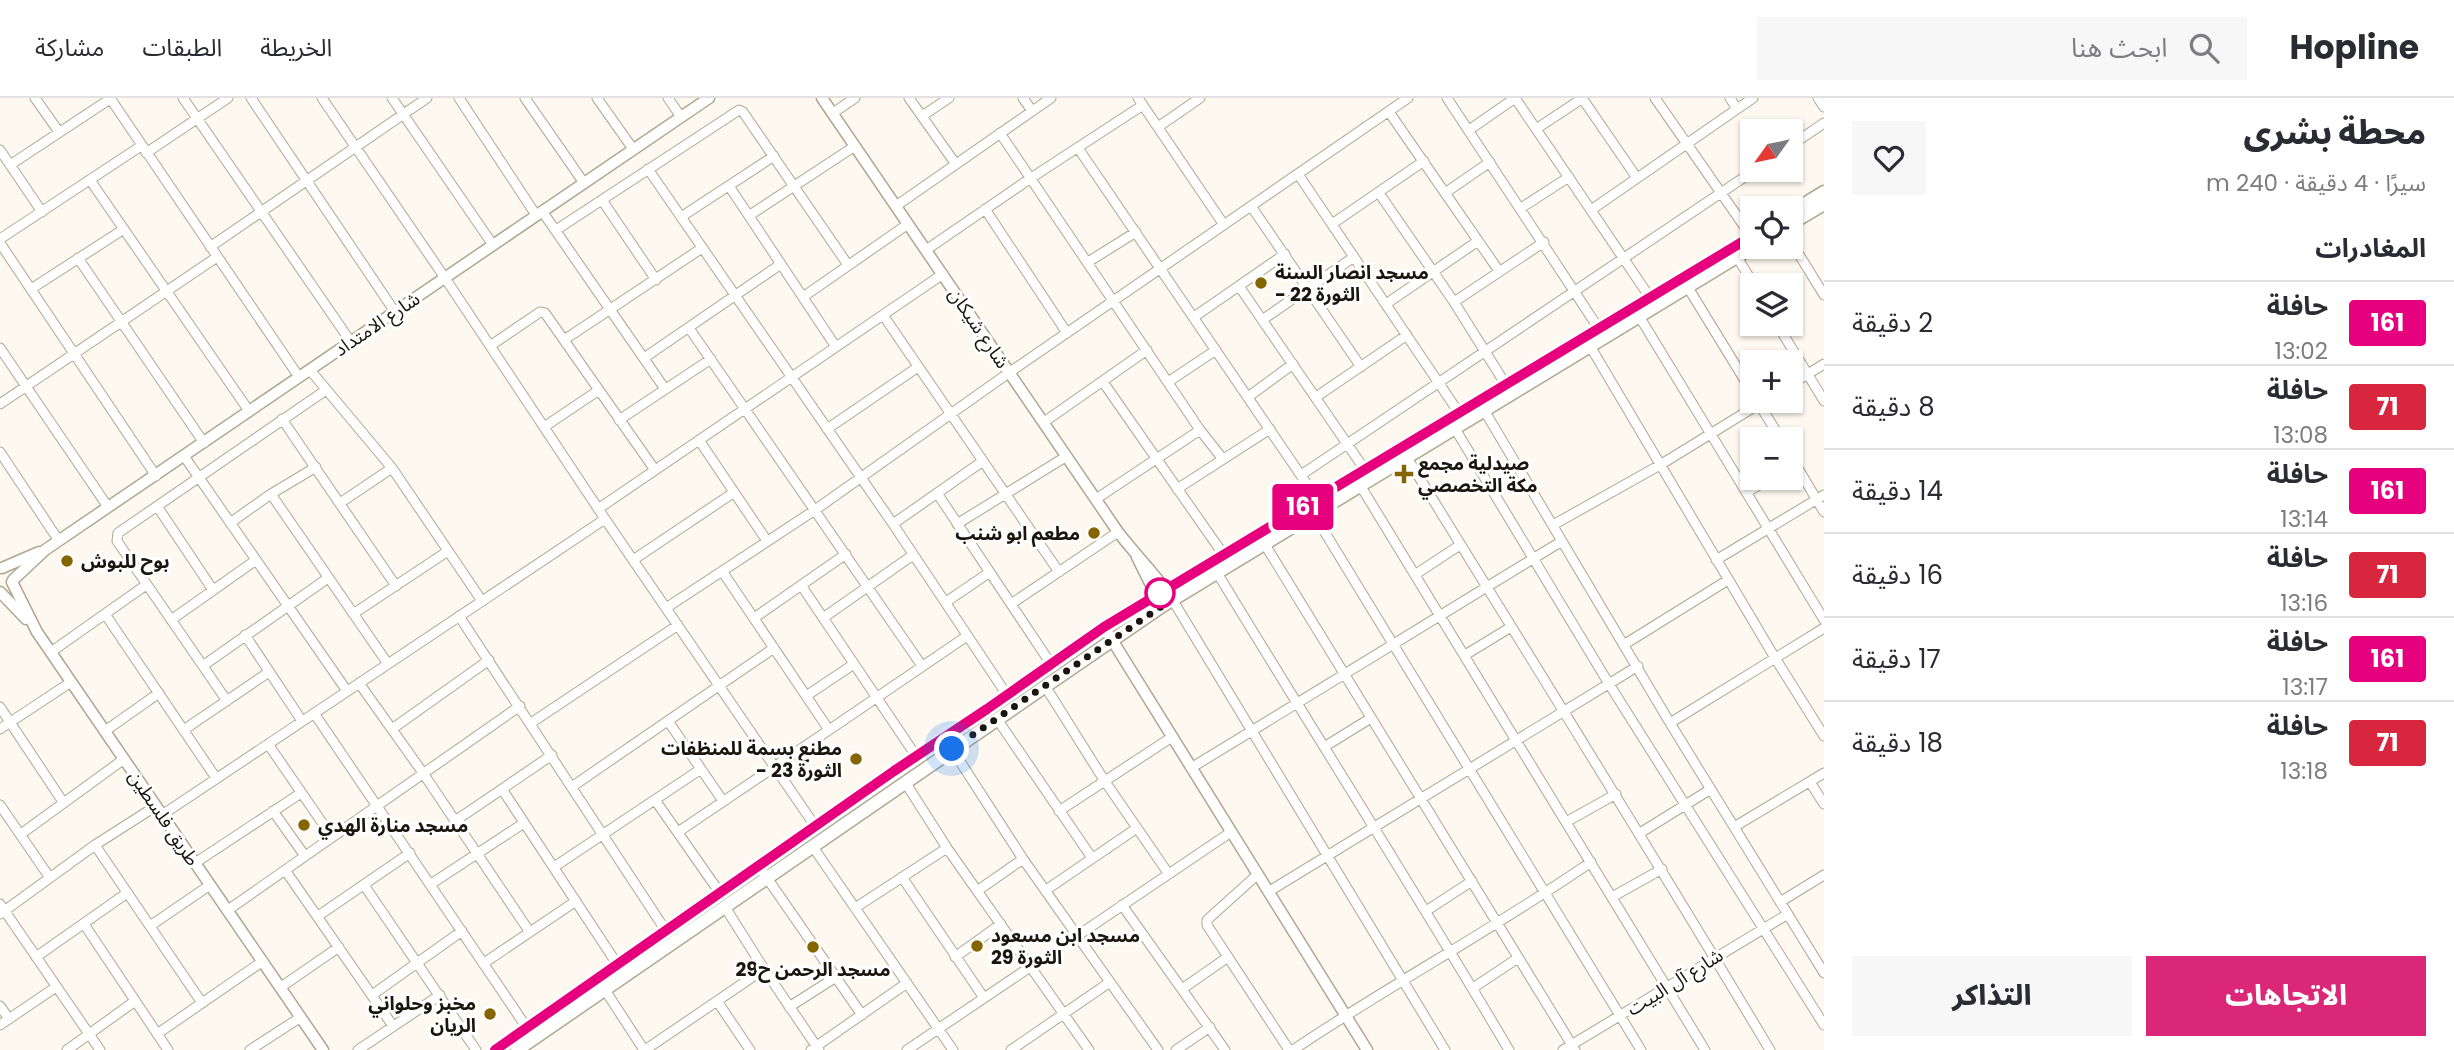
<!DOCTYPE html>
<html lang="ar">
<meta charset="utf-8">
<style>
body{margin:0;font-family:Poppins,"Noto Sans Arabic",sans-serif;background:#f7f7f7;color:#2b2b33;direction:rtl;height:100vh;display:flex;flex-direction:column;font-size:26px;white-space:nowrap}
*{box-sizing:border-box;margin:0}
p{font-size:23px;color:#7c7c81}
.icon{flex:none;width:38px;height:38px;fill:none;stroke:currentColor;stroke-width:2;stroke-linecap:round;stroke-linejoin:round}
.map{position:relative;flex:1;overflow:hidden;direction:ltr}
.panel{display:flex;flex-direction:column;background:#fff;width:630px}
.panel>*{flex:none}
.badge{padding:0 14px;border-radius:5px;font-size:24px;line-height:46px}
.needle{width:46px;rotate:237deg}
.buttons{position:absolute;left:1740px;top:21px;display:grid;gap:14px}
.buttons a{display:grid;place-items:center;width:63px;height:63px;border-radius:0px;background:#fff;box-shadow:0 2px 5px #0004;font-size:35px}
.you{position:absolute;width:35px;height:35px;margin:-18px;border:5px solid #fff;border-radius:50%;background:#1a73e8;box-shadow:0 0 0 10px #1a73e833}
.map>.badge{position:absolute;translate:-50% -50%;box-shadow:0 0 0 4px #fff}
h2{padding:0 28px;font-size:26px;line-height:63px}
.round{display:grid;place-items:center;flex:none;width:74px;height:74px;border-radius:0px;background:#f7f7f7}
.overview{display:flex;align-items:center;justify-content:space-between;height:119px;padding:0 28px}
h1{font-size:33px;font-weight:800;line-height:52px}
.button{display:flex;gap:14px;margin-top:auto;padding:14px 28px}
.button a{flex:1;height:80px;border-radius:0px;background:#db2777;color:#fff;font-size:28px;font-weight:800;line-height:80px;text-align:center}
.button a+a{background:#f7f7f7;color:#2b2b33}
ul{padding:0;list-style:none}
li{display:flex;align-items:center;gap:21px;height:84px;padding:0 28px;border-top:2px solid #e1e1e2}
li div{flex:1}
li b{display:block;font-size:26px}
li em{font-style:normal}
li .badge{min-width:77px;font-weight:700;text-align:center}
header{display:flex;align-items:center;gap:42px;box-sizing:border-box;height:98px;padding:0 35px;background:#fff;border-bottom:2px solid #e1e1e2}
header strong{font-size:33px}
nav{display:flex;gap:38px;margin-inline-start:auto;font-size:24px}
.search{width:490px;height:63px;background:#f7f7f7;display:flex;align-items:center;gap:18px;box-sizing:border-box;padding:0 24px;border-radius:0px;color:#7c7c81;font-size:26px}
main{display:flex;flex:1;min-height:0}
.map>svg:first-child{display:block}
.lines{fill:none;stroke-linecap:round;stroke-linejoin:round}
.minor-casing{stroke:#b0a790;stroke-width:11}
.tertiary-casing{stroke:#b0a790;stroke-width:13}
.secondary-casing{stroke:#b0a790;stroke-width:15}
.minor{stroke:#fff;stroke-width:9}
.tertiary{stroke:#fff;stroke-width:10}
.secondary{stroke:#fff;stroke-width:12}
.line-casing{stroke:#fff;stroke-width:16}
.line{stroke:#e6007e;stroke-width:10}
.walk{stroke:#1a160e;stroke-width:7;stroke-dasharray:0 12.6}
.poi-dot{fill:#856500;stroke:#fff;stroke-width:2.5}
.stop-dot{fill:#fff;stroke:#e6007e;stroke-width:3.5}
.labels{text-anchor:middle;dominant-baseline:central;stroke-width:6;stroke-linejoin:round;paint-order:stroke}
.poi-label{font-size:19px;font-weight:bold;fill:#1a160e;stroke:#fff;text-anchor:start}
.street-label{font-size:19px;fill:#1a160e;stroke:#fff}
</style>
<header>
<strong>Hopline</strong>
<div class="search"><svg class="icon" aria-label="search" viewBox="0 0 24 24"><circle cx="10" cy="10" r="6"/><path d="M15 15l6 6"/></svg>ابحث هنا</div>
<nav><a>الخريطة</a><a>الطبقات</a><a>مشاركة</a></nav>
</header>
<main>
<section class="panel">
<div class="overview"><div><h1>محطة بشرى</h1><p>سيرًا · 4 دقيقة · 240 m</p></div><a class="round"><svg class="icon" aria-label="heart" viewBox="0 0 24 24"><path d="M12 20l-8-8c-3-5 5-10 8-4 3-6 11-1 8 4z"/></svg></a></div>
<h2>المغادرات</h2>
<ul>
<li><span class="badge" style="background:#e6007e;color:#fff">161</span><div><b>حافلة</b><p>13:02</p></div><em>2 دقيقة</em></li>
<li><span class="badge" style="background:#d7263d;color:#fff">71</span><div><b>حافلة</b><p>13:08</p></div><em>8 دقيقة</em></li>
<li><span class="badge" style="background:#e6007e;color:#fff">161</span><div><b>حافلة</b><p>13:14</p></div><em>14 دقيقة</em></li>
<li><span class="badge" style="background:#d7263d;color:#fff">71</span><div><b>حافلة</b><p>13:16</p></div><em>16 دقيقة</em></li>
<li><span class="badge" style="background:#e6007e;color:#fff">161</span><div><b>حافلة</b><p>13:17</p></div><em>17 دقيقة</em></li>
<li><span class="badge" style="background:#d7263d;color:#fff">71</span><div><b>حافلة</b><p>13:18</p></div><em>18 دقيقة</em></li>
</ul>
<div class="button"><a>الاتجاهات</a><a>التذاكر</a></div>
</section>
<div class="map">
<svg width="1824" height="952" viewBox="0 0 1824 952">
<rect width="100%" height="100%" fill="#fdf9f0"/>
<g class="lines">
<!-- minor casing -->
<g class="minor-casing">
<path id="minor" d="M35,0l24,34
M110,0l189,279
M183,0l168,244
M251,0l144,214
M322,0l123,180 160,241 210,307
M392,0l101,147
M459,0l77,117
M525,0l59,85
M597,0l36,51
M668,0l13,19
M909,0l46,65
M1023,0l9,13
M1138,0l86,127
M1447,0l152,231
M1515,0l138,204
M1582,0l55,80
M1655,0l96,138
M1730,0l7,11
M1818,0l6,9
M1389,14l110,159
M833,15l22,-15
M922,18l27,-18
M1158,29l42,-29
M1536,31l47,-31
M1469,32l46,-32
M1000,35l200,297 22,28
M1790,48l34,-23
M1078,50l239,351
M0,52l42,62
M146,55l82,-55
M10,67l100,-66
M648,71l245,355 114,171
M1298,76l161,239
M90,82l159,231
M729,88l107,161
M1379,95l75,109 52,83
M1445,95l45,-31
M602,102l54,80
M896,108l155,-108
M1251,108l110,161
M1521,110l48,-31
M985,111l82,124
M1591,112l162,-112
M542,113l123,178
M750,117l105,-69
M681,119l93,-61
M1332,126l92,-63
M556,132l183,-120 4,2 105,153
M0,141l141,-93
M1790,142l34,55
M0,145l156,233
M210,149l217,-149
M926,152l105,-72 112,-73
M1737,159l17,28
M78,160l126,185
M1088,164l48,-30
M1239,188l126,184
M1687,188l65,106
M31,191l93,-60
M803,199l105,-73
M1454,204l90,-60
M1386,206l92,-63
M883,217l176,257
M1639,218l185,304
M1194,219l91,-63
M1262,222l92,-63
M1777,226l47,77
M689,230l233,338
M564,242l138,-92
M490,248l50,-34 5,1 110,157
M1590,248l185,312 49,78
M0,250l108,159
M644,260l137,-94
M310,272l82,98 90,133
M1103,284l120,172
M1168,284l48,-32
M1790,287l34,-21
M1248,299l45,-33
M1316,299l91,-62
M1757,303l24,38
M0,306l217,-147
M1484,312l186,313 154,250
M282,321l114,167
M619,322l92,-61
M1044,324l103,-72
M544,329l55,-37
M1454,329l155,257 215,341
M827,331l91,-62
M699,342l68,101
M0,354l59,89
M1790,357l34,57
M184,358l163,235
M1406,358c122,198 245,395 364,594
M1301,377l454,-305
M1360,387l345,565
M1177,391l93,-60
M1747,394l24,-14
M937,395l114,171
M271,396l117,170
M1096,401l104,-69
M340,405l52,-35
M157,408l56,84
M598,411l345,-235
M1313,415l328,537
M230,425l41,-29 45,-27
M893,426l90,-63
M957,426l110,-68
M1553,427l107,-60 104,-64
M1264,445l311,507
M633,462l100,-67
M1716,462l108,-65
M1216,473c97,160 198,318 293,479
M1416,476l44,-29
M801,487l115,171
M1172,501l273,451
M946,504l44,-30
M1011,506l107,-72
M666,510l149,-98 195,-138 398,-274
M105,516l111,164
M353,516l95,-63
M459,518l207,315
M754,520l92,-64
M823,520l90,-63
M171,522l85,-60
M245,537l57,86
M1625,546l103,-64
M51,554l95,-67
M1465,557l46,-28
M204,567l124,-87
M359,585l64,90 106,158
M1045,588l59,94 64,93
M806,598l48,-32
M227,603l-110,-160 1,-8 208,-143
M0,609l63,95
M314,615l213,315
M997,621l95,139
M668,623l55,80
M531,625l147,-98
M1670,625l154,-95
M0,631l71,-47
M185,631l84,-57
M392,631l97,-69
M829,632l138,-94
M105,633l54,-38
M268,646l64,93
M1324,649l47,-29
M952,651l71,110 135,191
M1191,670l371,-227
M905,684l42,66 142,202
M1810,684l14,22
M573,688l201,-138
M502,691l115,175
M655,702l65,93
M0,707l50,73
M273,713l32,45
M1059,713l113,-74
M162,717l443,-296
M455,723l97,-66
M1566,724l50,-28
M1734,729l90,-54
M678,734l151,-102 -107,-159
M1640,735l71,-44
M21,736l103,-75
M95,747l107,158
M813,749l140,203
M195,765l106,-70
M758,767l104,150
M554,769l147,-98
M285,772l108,156
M1257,777l-50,45v5l82,125
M902,779l82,121
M431,786l93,-61
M364,787l112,165
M1046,792l91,-62
M977,793l46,-32
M1268,794l370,-226
M1612,799l50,-28
M1780,804l44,-27
M0,806l100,146
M1122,807l103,145
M725,809l39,62 55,81
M855,810l92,-60
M228,812l292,-204
M1426,813l46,-30
M0,816l95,-69 61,-39
M318,818l92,-63
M84,826l84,126
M150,828l60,-41
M1077,838l154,-104
M36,859l91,-64
M955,859l46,-33
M484,865l92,-62
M281,889l58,-40
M1473,890l45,-30
M1182,891l46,-32
M605,892l39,60
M372,897l90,-64
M717,903l33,49
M0,908l9,13
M789,909l47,-30
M0,927l56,-38
M157,936l106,-73
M67,952l68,-49
M250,952l51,-33
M358,952l82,-55
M645,952l119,-81
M811,952l96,-67
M907,952l123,-83
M1011,952l99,-68
M1176,952l34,-23
M1293,952c98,-66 201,-121 298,-188
M1563,952l225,-136"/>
</g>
<!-- tertiary casing -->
<g class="tertiary-casing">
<path id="tertiary" d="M822,0l296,434c17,22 35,40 51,62
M1137,459l22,44
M2,470l37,-16
M13,482l32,-30 664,-452
M12,484l25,50 286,418
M0,494l26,27
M1104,529l263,423"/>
</g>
<!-- secondary casing -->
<g class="secondary-casing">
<path id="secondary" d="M1790,115l34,-21
M1790,126l34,-20
M495,952l399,-279 93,-62 117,-82 648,-391
M517,952l645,-444 591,-359"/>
</g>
<!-- minor -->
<use href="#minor" class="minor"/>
<!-- tertiary -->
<use href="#tertiary" class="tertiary"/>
<!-- secondary -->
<use href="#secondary" class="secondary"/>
</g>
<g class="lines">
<!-- line casing -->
<g class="line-casing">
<path id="line" d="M495,952l399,-279 93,-62 117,-82 648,-391"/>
</g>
<!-- line -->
<use href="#line" class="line"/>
<!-- walk -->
<path class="walk" d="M952,651l210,-143 -6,-10 4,-3"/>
</g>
<!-- markers -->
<g class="poi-dot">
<circle cx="1261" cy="185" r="7"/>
<path d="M1400.5 365.5h7v7h7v7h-7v7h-7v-7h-7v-7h7z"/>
<circle cx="1094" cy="435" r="7"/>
<circle cx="67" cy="463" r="7"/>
<circle cx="856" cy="661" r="7"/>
<circle cx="304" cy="727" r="7"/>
<circle cx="977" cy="848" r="7"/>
<circle cx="813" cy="849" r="7"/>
<circle cx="490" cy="916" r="7"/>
</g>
<circle class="stop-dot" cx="1160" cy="495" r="14"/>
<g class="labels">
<!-- poi labels -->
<g class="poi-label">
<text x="1275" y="174">مسجد انصار السنة<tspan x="1275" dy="22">- الثورة 22</tspan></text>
<text x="1418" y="365">صيدلية مجمع<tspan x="1418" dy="22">مكة التخصصي</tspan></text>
<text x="1080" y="435" text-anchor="end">مطعم ابو شنب</text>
<text x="81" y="463">بوح للبوش</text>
<text x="842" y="650" text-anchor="end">مطنع بسمة للمنظفات<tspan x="842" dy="22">- الثورة 23</tspan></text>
<text x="318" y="727">مسجد منارة الهدي</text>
<text x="991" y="837">مسجد ابن مسعود<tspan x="991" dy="22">الثورة 29</tspan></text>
<text x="813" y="871" text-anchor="middle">مسجد الرحمن ح29</text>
<text x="476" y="905" text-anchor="end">مخبز وحلواني<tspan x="476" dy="22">الريان</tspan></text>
</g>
<!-- street labels -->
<g class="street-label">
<text transform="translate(377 226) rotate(-34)">شارع الامتداد</text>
<text transform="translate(979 230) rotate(56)">شارع شيكان</text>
<text transform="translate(164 720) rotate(56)">طريق فلسطين</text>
<text transform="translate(1675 884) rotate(-32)">شارع آل البيت</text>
</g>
</g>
</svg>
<div class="buttons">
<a><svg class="needle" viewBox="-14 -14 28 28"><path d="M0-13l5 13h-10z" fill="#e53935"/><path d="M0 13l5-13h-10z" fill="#7c7c81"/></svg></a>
<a><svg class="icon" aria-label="locate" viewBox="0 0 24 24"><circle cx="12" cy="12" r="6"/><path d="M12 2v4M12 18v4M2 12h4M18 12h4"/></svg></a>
<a><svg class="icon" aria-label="layers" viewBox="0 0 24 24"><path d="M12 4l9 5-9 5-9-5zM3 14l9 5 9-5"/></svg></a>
<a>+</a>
<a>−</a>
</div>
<div class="you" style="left:952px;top:651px"></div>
<b class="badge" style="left:1303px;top:409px;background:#e6007e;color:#fff">161</b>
</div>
</main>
